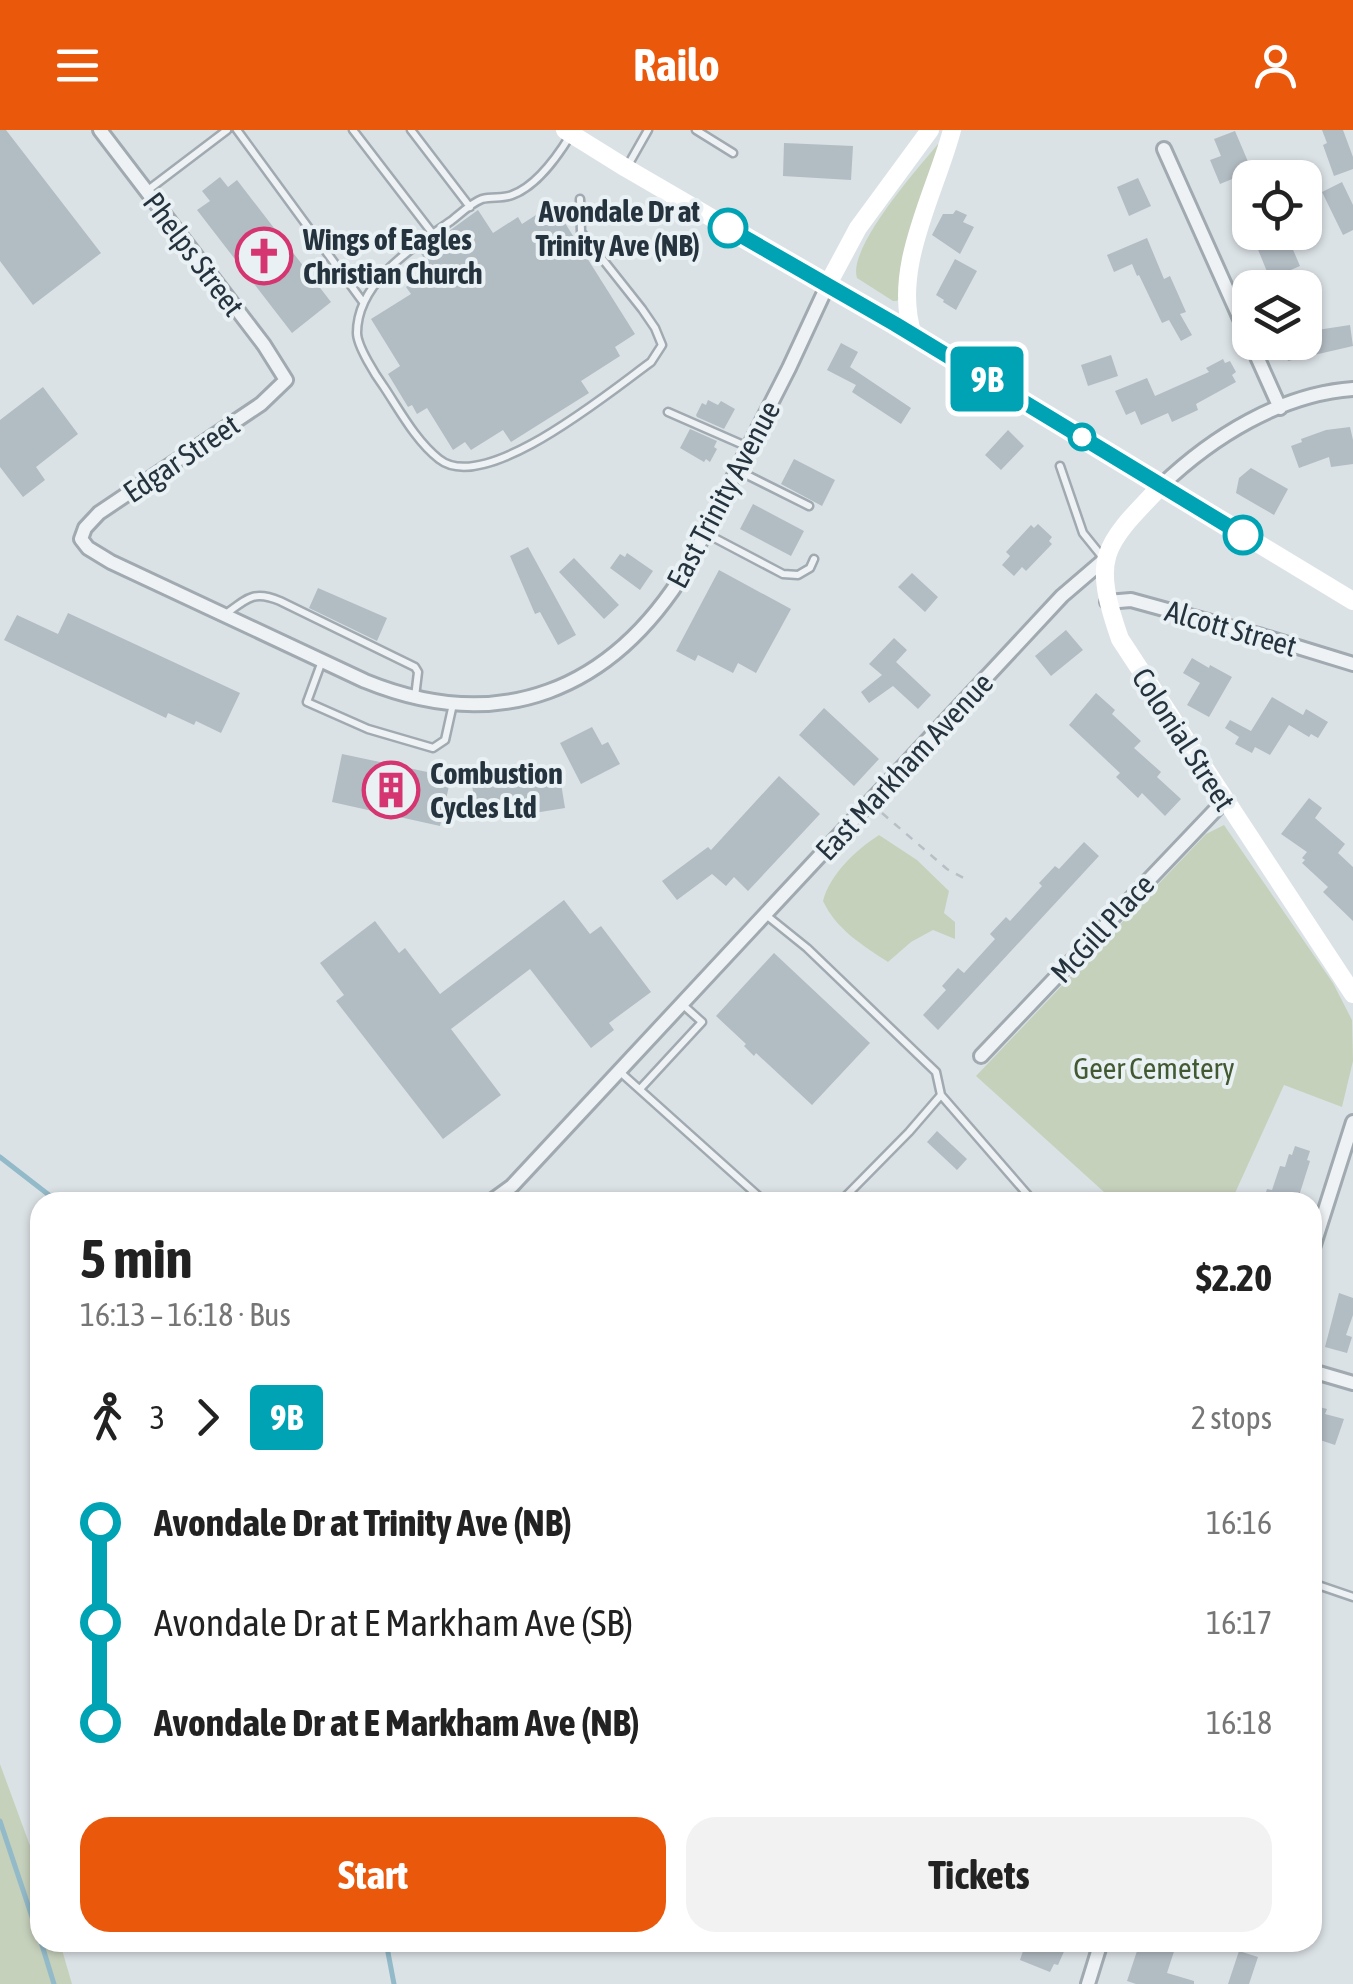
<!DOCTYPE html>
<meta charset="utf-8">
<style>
body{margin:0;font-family:"Asap Condensed",sans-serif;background:#f2f2f2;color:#222;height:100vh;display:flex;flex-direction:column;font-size:38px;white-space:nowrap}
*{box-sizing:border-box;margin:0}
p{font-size:32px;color:#767676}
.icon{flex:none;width:55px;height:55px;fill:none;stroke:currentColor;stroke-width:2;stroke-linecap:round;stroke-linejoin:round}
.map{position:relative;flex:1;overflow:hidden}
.drawer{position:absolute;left:30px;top:1062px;width:1292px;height:760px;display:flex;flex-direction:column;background:#fff;border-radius:30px;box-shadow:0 2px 8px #0004}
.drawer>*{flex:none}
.badge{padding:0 20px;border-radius:8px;font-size:35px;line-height:65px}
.tools{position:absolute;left:1232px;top:30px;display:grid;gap:20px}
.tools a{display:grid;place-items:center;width:90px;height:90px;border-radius:20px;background:#fff;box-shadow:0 2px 8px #0004;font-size:50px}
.map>.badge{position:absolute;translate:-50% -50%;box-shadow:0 0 0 5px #fff}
.legs{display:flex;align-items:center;gap:15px;height:110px;padding:0 50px;font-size:32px}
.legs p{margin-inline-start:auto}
.overview{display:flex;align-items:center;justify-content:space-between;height:170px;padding:0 50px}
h1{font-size:55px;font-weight:700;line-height:75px}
.cta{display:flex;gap:20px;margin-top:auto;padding:20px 50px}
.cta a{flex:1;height:115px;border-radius:30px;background:#ea580c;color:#fff;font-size:40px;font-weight:700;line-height:115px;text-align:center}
.cta a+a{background:#f2f2f2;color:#222}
ul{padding:0 50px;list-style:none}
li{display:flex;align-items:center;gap:35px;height:100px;font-size:38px}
li i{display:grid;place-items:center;width:15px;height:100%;margin:0 12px;background:currentColor}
li i::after{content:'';width:25px;height:25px;margin:-12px;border:8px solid;border-radius:50%;background:#fff}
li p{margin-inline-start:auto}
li:first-child i{background:linear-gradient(#0000 50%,currentColor 0)}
li:last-child i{background:linear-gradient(currentColor 50%,#0000 0)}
header{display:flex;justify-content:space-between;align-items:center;height:130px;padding:0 50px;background:#ea580c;color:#fff;font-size:45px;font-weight:700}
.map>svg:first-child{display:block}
.green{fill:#c6d1bc}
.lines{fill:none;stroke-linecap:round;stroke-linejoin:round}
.stream{stroke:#93bac9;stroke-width:5}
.building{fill:#b2bcc3}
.lane-casing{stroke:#a0aab0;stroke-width:11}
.street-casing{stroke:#a0aab0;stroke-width:18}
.path{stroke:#b9c0c5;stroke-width:2.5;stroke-dasharray:8 8;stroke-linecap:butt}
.lane{stroke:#eef2f5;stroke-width:6}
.street{stroke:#eef2f5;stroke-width:12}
.secondary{stroke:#fff;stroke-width:18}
.line-1-casing{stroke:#fff;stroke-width:22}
.line-1{stroke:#00a3b4;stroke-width:15}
.stop-1-dot{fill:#fff;stroke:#00a3b4;stroke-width:5}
.labels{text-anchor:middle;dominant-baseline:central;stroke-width:8;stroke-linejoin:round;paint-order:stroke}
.stop-label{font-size:30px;font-weight:bold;fill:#24333d;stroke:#eaf1f4;text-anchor:end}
.poi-label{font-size:30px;font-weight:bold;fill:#24333d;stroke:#eaf1f4;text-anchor:start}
.street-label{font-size:30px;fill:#24333d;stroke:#eaf1f4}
.park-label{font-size:30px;fill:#425a31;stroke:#eaf1f4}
</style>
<header><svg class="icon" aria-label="menu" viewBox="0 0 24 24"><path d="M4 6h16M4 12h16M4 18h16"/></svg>Railo<svg class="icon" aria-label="person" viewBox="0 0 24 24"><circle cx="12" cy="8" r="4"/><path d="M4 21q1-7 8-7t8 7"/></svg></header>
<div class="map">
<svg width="1353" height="1854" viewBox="0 0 1353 1854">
<rect width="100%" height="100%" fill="#dbe2e6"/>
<!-- green -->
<path class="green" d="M938,14l4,3 -42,124 -1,27 -2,3h-4l-36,-23c-10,-30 61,-110 81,-134z
M1224,695l109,158 19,37 1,41 -11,46 -58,-22 -53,117h-116l-139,-126 230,-242z
M879,705l38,25 32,31 -5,22 11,9v17l-22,-9 -22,12 -23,20c-26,-17 -52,-33 -65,-61 7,-27 33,-51 56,-66z
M0,1634l40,109v69l20,1 12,41h-72z"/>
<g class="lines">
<!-- stream -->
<path class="stream" d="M0,1027l58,45
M0,1691l40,120
M41,1812l13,42
M386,1812l8,42"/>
</g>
<!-- building -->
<path class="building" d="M0,0h6l95,123 -68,52 -33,-44z
M1322,0h21l10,27v12l-19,7 -11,-31 4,-2z
M1235,1l20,47h-5v29l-13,-30 -17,7 -10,-24 11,-4 -7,-17z
M784,13l69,3 -2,34 -68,-4z
M220,47l8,10 9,-7 94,122 -39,31 -95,-123 13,-9 -8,-10z
M1138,48l13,28 -22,10 -12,-29z
M1342,52l11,23v25l-10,5 -21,-43z
M553,74l82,130 -20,13 5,9 -39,25 8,12 -78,49 -8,-12 -32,20 -6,-8 -12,8 -26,-42 -10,6 -5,-9 -4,2 -20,-33 12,-8 -29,-47 40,-25 -5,-7 26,-16 -12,-19 58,-42 15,23 25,-16 4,7z
M956,80l11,5 -4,7 11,5 -14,27 -28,-19 11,-21h10z
M1147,108l17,41 6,-3 16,36 -6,2 12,21 -11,6 -12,-21 -7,3 -23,-48 -2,1 -5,-12 -18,8 -7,-17z
M1275,109l5,11 11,-5 9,21 -30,13 -13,-32z
M955,129l22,12 -21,39 -13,-8 1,-2 -8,-5z
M1350,195l3,21 -65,15 -6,-19h37l-2,-12z
M841,213l17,9 -8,15 61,41 -10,16 -49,-32 4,-7 -29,-15z
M1111,225l7,21 -30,10 -7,-21z
M1223,229l2,4 5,-2 6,11 -4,3 4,7 -40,22 2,6 -26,12 -4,-9 -27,12 -6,-14 -9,4 -11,-24 32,-13 8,18 54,-24 -3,-4z
M43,257l35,47 -42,33 9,13 -22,17 -23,-30v-47z
M708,270l10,5 3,-4 14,8 -11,20 -27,-12 -1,-2 6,-12 4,2z
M1350,297l3,13v24l-22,3 -2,-10 -30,11 -8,-22 11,-4 -1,-3 25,-9z
M690,299l27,12 -3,6 3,2 -7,13 -4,-3 -2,3 -24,-14z
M1008,300l16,16 -23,24 -16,-15z
M794,329l41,21 -13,26 -41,-22z
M1251,338l37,21 -14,26 -38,-22 3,-15z
M753,374l51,27 -13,25 -51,-27z
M1038,394l14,13 -3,4 3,3 -26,27 -4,-4 -8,9 -12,-11 8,-9 -4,-4 25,-27 3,3z
M528,417l48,88 -18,10 -18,-33 -5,2 -25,-58z
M627,423l26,18 -13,19 -30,-22 10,-14 5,3z
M574,428l45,47 -15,14 -45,-47z
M719,440l72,39 -35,64 -18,-10 -5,10 -35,-18 -3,6 -19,-10z
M912,443l26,24 -13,15 -27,-25z
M318,458l69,30 -10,23 -68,-33z
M68,483l172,80 -19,40 -25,-12 -2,4 -26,-12 -2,5 -162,-78 13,-25 41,19z
M1066,500l17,20 -32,26 -16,-20z
M894,508l13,12 -11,12 35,33 -13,14 -25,-23 -24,17 -8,-11 21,-17 -13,-11z
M1192,528l17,10 1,-3 22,12 -23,40 -22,-12 13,-22 -17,-10z
M1096,563l19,17 -3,4 29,27 -7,7 27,24 -4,5 24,22 -16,17 -23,-23 -4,5 -22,-21 4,-4 -51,-48z
M1272,567l31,18 3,-6 22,13 -10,16 -7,-4 -2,3 -20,-12 -19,30 -15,-8 -3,6 -17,-9 4,-7 -14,-9 5,-8 21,11z
M824,578l55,51 -25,27 -55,-51z
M592,597l10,18 6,-3 12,22 -39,20 -21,-41z
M342,624l109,23 -11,49 -108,-24z
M559,641l6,37 -87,14 -6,-37z
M779,646l41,38 -72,77 -14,-14 -8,9 -14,-12 -35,26 -15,-19 46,-34 3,3z
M1309,668l13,10 -7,10 30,26 -7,9 15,14v54l-30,-29 5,-5 -26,-24 3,-3 -3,-2 5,-6 -26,-18z
M1084,712l15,14 -161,174 -15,-15 23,-25 -4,-4 16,-18 6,5 31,-34 -5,-5 16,-17 4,4 32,-35 -3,-3 16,-17 4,3z
M564,770l26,34 11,-8 50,66 -42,31 5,7 -23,18 -61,-79 -79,60 50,66 -58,44 -107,-138 8,-6 -24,-32 55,-42 24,32 6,-5 35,46z
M774,823l96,90 -58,62 -56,-52 -2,3 -10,-10 2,-2 -30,-28z
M937,1001l30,28 -10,11 -30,-28z
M1295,1016l15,5 -3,9 3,1 -12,38 4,1v2h-39l4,-13 5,1 8,-24 5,1 4,-13 3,1z
M1339,1163l14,5v17l-7,20 6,2 -5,16 -22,-6z
M1312,1275l15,4 -2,5 19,5 -9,26 -18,-6 -2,6h-3z
M1026,1812h29l11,5 -8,18 -4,-1 -4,8 -30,-12z
M1140,1812h37l-10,31 27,8v3h-58l-9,-3z
M1239,1821l19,6 -9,27h-21z"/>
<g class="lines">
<!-- lane casing -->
<g class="lane-casing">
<path id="lane" d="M237,0l126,172
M353,0l80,104
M411,0l59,77
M696,0l37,23
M570,6c-13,21 -33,50 -58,59 -9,4 -20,1 -30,4 -11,4 -22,15 -31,22 -37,26 -94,60 -94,112 0,13 19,43 27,54 16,24 32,54 55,72 46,37 173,-69 212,-97l11,-17 -7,-17 -13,-19 -61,-77 -1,-33
M627,37l21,-37
M148,60l79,-60
M668,282l80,35
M1060,336l23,67 21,26
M739,341l70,35
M707,404l76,40 15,1 12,-7 4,-9
M226,484c21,-16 28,-24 54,-13l135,66 3,5 -3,25
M322,531l-15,41 61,27 65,19 12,-8 8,-36
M766,785l41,33 129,124 5,23 -32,37 -69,70
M619,941l146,131
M640,959l62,-67 -20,-18
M941,965l93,107
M1312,1453l41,14"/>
</g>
<!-- street casing -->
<g class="street-casing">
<path id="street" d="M100,0l164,215 22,35 -25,24 -162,109 -14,15 -4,11 7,9 23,14 254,119c135,55 247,10 322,-113l102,-200 39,-84
M1164,19l116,259
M1161,356c51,-49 120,-92 192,-97
M1107,472l24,-2 131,36 91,28
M981,926l243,-255
M490,1072l22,-16 550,-590 42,-36
M1312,1121l41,-129
M1312,1241l41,12
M1088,1854l13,-42"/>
</g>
<!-- path -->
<path class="path" d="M882,683l65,56 22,12"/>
<!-- lane -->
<use href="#lane" class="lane"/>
<!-- street -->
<use href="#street" class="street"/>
<!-- secondary -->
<path class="secondary" d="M565,0l61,38 287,167 440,266
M828,154l30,-56 72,-98
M913,205c-22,-66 22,-141 39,-205
M1161,356c-58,60 -70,70 -41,153l233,355"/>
</g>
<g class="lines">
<!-- line-1 casing -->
<g class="line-1-casing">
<path id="line-1" d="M728,98l167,96 348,211"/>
</g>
<!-- line-1 -->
<use href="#line-1" class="line-1"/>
</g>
<!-- icons -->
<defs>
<g id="church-ring" transform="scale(2.875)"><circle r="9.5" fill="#eaf1f4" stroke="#d53672" stroke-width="1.5"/><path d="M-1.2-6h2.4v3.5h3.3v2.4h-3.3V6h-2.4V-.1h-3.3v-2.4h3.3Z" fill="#d53672"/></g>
<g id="building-ring" transform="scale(2.875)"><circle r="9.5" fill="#eaf1f4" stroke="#d53672" stroke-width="1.5"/><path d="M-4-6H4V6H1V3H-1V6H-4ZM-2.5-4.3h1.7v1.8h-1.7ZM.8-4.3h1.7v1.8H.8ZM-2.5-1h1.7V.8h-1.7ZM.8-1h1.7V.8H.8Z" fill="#d53672"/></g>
</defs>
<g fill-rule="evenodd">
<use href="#church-ring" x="264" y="126"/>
<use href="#building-ring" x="391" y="660"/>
</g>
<!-- markers -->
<g class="stop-1-dot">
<circle cx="728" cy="98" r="18"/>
<circle cx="1082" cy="307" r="12"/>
<circle cx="1243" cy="405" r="18"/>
</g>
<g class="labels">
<!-- stop labels -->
<g class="stop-label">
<text x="700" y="81">Avondale Dr at<tspan x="700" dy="34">Trinity Ave (NB)</tspan></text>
</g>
<!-- poi labels -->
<g class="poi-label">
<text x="303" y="109">Wings of Eagles<tspan x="303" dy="34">Christian Church</tspan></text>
<text x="430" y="643">Combustion<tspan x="430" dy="34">Cycles Ltd</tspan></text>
</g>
<!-- street labels -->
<g class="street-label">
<text transform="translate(194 124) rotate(53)">Phelps Street</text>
<text transform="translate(181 328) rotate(-34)">Edgar Street</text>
<text transform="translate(723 364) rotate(-62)">East Trinity Avenue</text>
<text transform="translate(1231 498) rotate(16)">Alcott Street</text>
<text transform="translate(1184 609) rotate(57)">Colonial Street</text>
<text transform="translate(904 636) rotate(-47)">East Markham Avenue</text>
<text transform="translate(1102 798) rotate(-47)">McGill Place</text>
</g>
<!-- park labels -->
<g class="park-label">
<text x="1154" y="938">Geer Cemetery</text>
</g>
</g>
</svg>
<div class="tools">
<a><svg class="icon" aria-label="locate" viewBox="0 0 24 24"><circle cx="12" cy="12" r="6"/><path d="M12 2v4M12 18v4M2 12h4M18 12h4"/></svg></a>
<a><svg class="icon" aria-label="layers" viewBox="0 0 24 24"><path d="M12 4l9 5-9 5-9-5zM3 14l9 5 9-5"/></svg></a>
</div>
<b class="badge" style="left:987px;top:249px;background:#00a3b4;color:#fff">9B</b>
<section class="drawer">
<div class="overview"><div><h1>5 min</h1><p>16:13 – 16:18 · Bus</p></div><b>$2.20</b></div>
<div class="legs"><svg class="icon" aria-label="walk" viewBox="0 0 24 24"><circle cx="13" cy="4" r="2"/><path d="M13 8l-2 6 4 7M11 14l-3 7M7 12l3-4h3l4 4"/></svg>3<svg class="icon" aria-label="forward" viewBox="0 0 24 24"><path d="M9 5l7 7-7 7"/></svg><b class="badge" style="background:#00a3b4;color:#fff">9B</b><p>2 stops</p></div>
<ul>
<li><i style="color:#00a3b4"></i><b>Avondale Dr at Trinity Ave (NB)</b><p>16:16</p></li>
<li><i style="color:#00a3b4"></i><span>Avondale Dr at E Markham Ave (SB)</span><p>16:17</p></li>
<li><i style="color:#00a3b4"></i><b>Avondale Dr at E Markham Ave (NB)</b><p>16:18</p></li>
</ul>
<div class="cta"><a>Start</a><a>Tickets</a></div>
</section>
</div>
